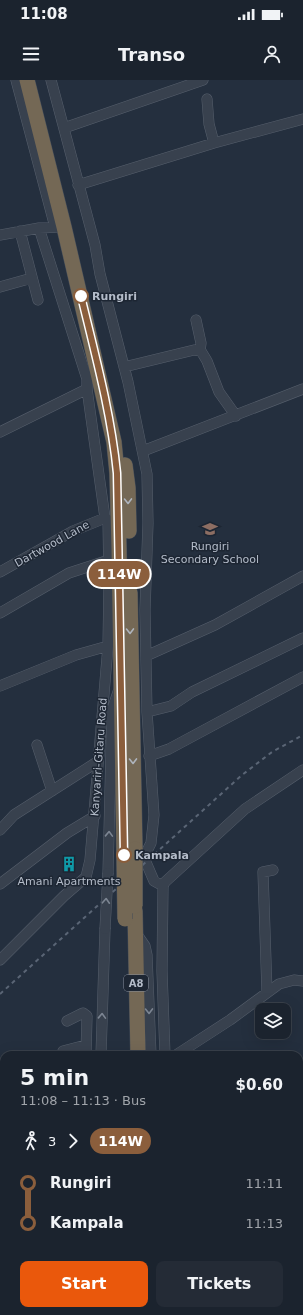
<!DOCTYPE html>
<meta charset="utf-8">
<style>
body{margin:0;font-family:"DejaVu Sans",sans-serif;background:#242b36;color:#f1f3f6;height:100vh;display:flex;flex-direction:column;font-size:15px;white-space:nowrap}
*{box-sizing:border-box;margin:0}
p{font-size:13px;color:#a0a4aa}
.icon{flex:none;width:22px;height:22px;fill:none;stroke:currentColor;stroke-width:2;stroke-linecap:round;stroke-linejoin:round}
.map{position:relative;flex:1;overflow:hidden}
.details{position:absolute;left:0px;top:971px;width:303px;height:264px;display:flex;flex-direction:column;background:#1b232e;border-radius:12px 12px 0 0;box-shadow:0 4px 16px #0002,0 0 0 1px #39404a}
.details>*{flex:none}
.badge{padding:0 8px;border-radius:13px;font-size:14px;line-height:26px}
.tools{position:absolute;left:255px;top:923px;display:grid;gap:8px}
.tools a{display:grid;place-items:center;width:36px;height:36px;border-radius:8px;background:#1b232e;box-shadow:0 4px 16px #0002,0 0 0 1px #39404a;font-size:20px}
.map>.badge{position:absolute;translate:-50% -50%;box-shadow:0 0 0 2px #fff}
.legs{display:flex;align-items:center;gap:6px;height:44px;padding:0 20px;font-size:13px}
.legs p{margin-inline-start:auto}
.headline{display:flex;align-items:center;justify-content:space-between;height:68px;padding:0 20px}
h1{font-size:22px;font-weight:700;line-height:30px}
.primary-button{display:flex;gap:8px;margin-top:auto;padding:8px 20px}
.primary-button a{flex:1;height:46px;border-radius:8px;background:#ea580c;color:#fff;font-size:16px;font-weight:700;line-height:46px;text-align:center}
.primary-button a+a{background:#242b36;color:#f1f3f6}
ul{padding:0 20px;list-style:none}
li{display:flex;align-items:center;gap:14px;height:40px;font-size:15px}
li i{display:grid;place-items:center;width:6px;height:100%;margin:0 5px;background:currentColor}
li i::after{content:'';width:10px;height:10px;margin:-5px;border:3px solid;border-radius:50%;background:#1b232e}
li p{margin-inline-start:auto}
li:first-child i{background:linear-gradient(#0000 50%,currentColor 0)}
li:last-child i{background:linear-gradient(currentColor 50%,#0000 0)}
.status{display:flex;justify-content:space-between;align-items:center;height:28px;padding:0 20px;background:#1b232e;direction:ltr}
.status svg{height:11px;fill:currentColor}
header{display:flex;justify-content:space-between;align-items:center;height:52px;padding:0 20px;background:#1b232e;font-size:18px;font-weight:700}
.map>svg:first-child{display:block}
.lines{fill:none;stroke-linecap:round;stroke-linejoin:round}
.minor-casing{stroke:#565f6c;stroke-width:11}
.highway-casing{stroke:#434c59;stroke-width:16}
.minor{stroke:#38414e;stroke-width:10}
.highway{stroke:#746855;stroke-width:15}
.rail{stroke:#5a6575;stroke-width:2;stroke-dasharray:4 4;stroke-linecap:butt}
.minor-bridge-casing{stroke:#565f6c;stroke-width:11;stroke-linecap:butt}
.highway-bridge-casing{stroke:#434c59;stroke-width:16;stroke-linecap:butt}
.minor-bridge{stroke:#38414e;stroke-width:10}
.highway-bridge{stroke:#746855;stroke-width:15}
.oneway{stroke:#aeb4bd}
.oneway2{stroke:#7c8592}
.line-1-casing{stroke:#fff;stroke-width:9}
.line-1{stroke:#8b5e3c;stroke-width:6}
.stop-1-dot{fill:#fff;stroke:#8b5e3c;stroke-width:2}
.labels{text-anchor:middle;dominant-baseline:central;stroke-width:3;stroke-linejoin:round;paint-order:stroke}
.shield{fill:#1d2633;stroke:#878f9c;stroke-width:1}
.shield-label{font-size:10px;font-weight:bold;fill:#b4bcc9}
.stop-label{font-size:11px;font-weight:bold;fill:#b4bcc9;stroke:#1d2633;text-anchor:start}
.street-label{font-size:11px;fill:#b4bcc9;stroke:#1d2633}
.poi-label{font-size:11px;fill:#b4bcc9;stroke:#1d2633}
</style>
<div class="status"><b>11:08</b><svg viewBox="0 0 49 12"><path d="M0 12V9h3v3zM5 12V6h3v6zM10 12V3h3v9zM15 12V0h3v12zM26 1h20v11H26zM47 4h2v5h-2z"/></svg></div>
<header><svg class="icon" aria-label="menu" viewBox="0 0 24 24"><path d="M4 6h16M4 12h16M4 18h16"/></svg>Transo<svg class="icon" aria-label="person" viewBox="0 0 24 24"><circle cx="12" cy="8" r="4"/><path d="M4 21q1-7 8-7t8 7"/></svg></header>
<div class="map">
<svg width="303" height="1235" viewBox="0 0 303 1235">
<rect width="100%" height="100%" fill="#242f3e"/>
<g class="lines">
<!-- minor casing -->
<g class="minor-casing">
<path id="minor" d="M16,0l39,147
M51,0l44,165 5,29 28,108 19,92 1,49 -3,87 2,102 7,103 -3,28 -6,12v5l9,21 9,5
M207,19l2,25 5,19
M64,48l139,-48
M78,105l136,-42 89,-24
M20,151l18,69
M0,155l39,-7 21,-1
M0,207l32,-9
M196,240l5,23 -1,8
M124,287l70,-17 7,1 6,10 12,31 17,24
M0,352l87,-43v-10l-48,-151
M143,371l160,-62
M0,492l73,-41 32,-13
M0,533l69,-40 40,-13
M146,576l69,-31 88,-49
M0,606l76,-31 32,-9
M147,632l24,-6 21,-14 111,-54
M37,665l15,46
M149,676l20,-7 134,-72
M0,750l14,-15 83,-53
M108,793l4,-163 6,-18
M0,804l67,-51 28,-17
M136,853l9,13 2,9 4,100
M0,880l64,-64 22,-19 4,-17 18,-214 1,-64 -1,-62 -3,-2 -18,-129
M267,912l-4,-120 10,-2
M67,941l16,-8 4,3 -1,39
M63,971l23,-6
M101,975l4,-126
M165,975l-3,-84 1,-85 2,-4 80,-73 58,-39
M176,975l54,-35 49,-36 15,-4 9,1
M299,1109l4,-1
M0,1198l4,1
M299,1198l4,-2
M123,1231l6,3
M203,1231l2,4
M102,1235l7,-4
M221,1235l9,-4"/>
</g>
<!-- highway casing -->
<g class="highway-casing">
<path id="highway" d="M27,0l37,147 50,215 3,31 2,76 5,306
M125,385l3,23 1,43
M130,513l5,256
M135,831l3,144
M168,1231l1,4
M181,1231l2,4"/>
</g>
<!-- minor -->
<use href="#minor" class="minor"/>
<!-- highway -->
<use href="#highway" class="highway"/>
<!-- rail -->
<path class="rail" d="M0,914l242,-219 30,-23 31,-17"/>
<!-- minor-bridge casing -->
<g class="minor-bridge-casing">
<path id="minor-bridge" d="M105,849l3,-56"/>
</g>
<!-- highway-bridge casing -->
<g class="highway-bridge-casing">
<path id="highway-bridge" d="M135,769v57
M124,775l1,64"/>
</g>
<!-- minor-bridge -->
<use href="#minor-bridge" class="minor-bridge"/>
<!-- highway-bridge -->
<use href="#highway-bridge" class="highway-bridge"/>
</g>
<!-- one-way arrows -->
<defs><path id="oneway-chevron" d="M-2-3.5L2.5 0L-2 3.5" fill="none" stroke-width="1.6" stroke-linecap="round" stroke-linejoin="round"/></defs>
<g class="oneway">
<use href="#oneway-chevron" transform="translate(128 421) rotate(89)"/>
<use href="#oneway-chevron" transform="translate(130 551) rotate(89)"/>
<use href="#oneway-chevron" transform="translate(133 681) rotate(89)"/>
</g>
<g class="oneway2">
<use href="#oneway-chevron" transform="translate(109 754) rotate(-88)"/>
<use href="#oneway-chevron" transform="translate(106 821) rotate(-87)"/>
<use href="#oneway-chevron" transform="translate(149 931) rotate(89)"/>
<use href="#oneway-chevron" transform="translate(102 936) rotate(-88)"/>
</g>
<g class="lines">
<!-- line-1 casing -->
<g class="line-1-casing">
<path id="line-1" d="M81,216c14,58 30,117 36,177l7,382"/>
</g>
<!-- line-1 -->
<use href="#line-1" class="line-1"/>
</g>
<!-- icons -->
<defs>
<g id="school-bare" transform="scale(1.2)"><path d="M0-5L7-2L0 1L-7-2ZM-4 1L0 2.5L4 1V4Q0 6-4 4Z" fill="#8d6e63" stroke="#1d2633" stroke-width="2.5" paint-order="stroke"/></g>
<g id="building-bare" transform="scale(1.2)"><path d="M-4-6H4V6H1V3H-1V6H-4ZM-2.5-4.3h1.7v1.8h-1.7ZM.8-4.3h1.7v1.8H.8ZM-2.5-1h1.7V.8h-1.7ZM.8-1h1.7V.8H.8Z" fill="#0f9aa8" stroke="#1d2633" stroke-width="2.5" paint-order="stroke"/></g>
</defs>
<g fill-rule="evenodd">
<use href="#school-bare" x="210" y="449"/>
<use href="#building-bare" x="69" y="784"/>
</g>
<!-- markers -->
<g class="stop-1-dot">
<circle cx="81" cy="216" r="7"/>
<circle cx="124" cy="775" r="7"/>
</g>
<g class="labels">
<!-- shield labels -->
<rect class="shield" x="124" y="895" width="24" height="16" rx="3"/>
<g class="shield-label">
<text x="136" y="903">A8</text>
</g>
<!-- stop labels -->
<g class="stop-label">
<text x="92" y="216">Rungiri</text>
<text x="135" y="775">Kampala</text>
</g>
<!-- street labels -->
<g class="street-label">
<text transform="translate(52 464) rotate(-29)">Dartwood Lane</text>
<text transform="translate(99 677) rotate(-86)">Kanyariri-Gitaru Road</text>
</g>
<!-- poi labels -->
<g class="poi-label">
<text x="210" y="466">Rungiri<tspan x="210" dy="13">Secondary School</tspan></text>
<text x="69" y="801">Amani Apartments</text>
</g>
</g>
</svg>
<div class="tools">
<a><svg class="icon" aria-label="layers" viewBox="0 0 24 24"><path d="M12 4l9 5-9 5-9-5zM3 14l9 5 9-5"/></svg></a>
</div>
<b class="badge" style="left:119px;top:494px;background:#8b5e3c;color:#fff">114W</b>
<section class="details">
<div class="headline"><div><h1>5 min</h1><p>11:08 – 11:13 · Bus</p></div><b>$0.60</b></div>
<div class="legs"><svg class="icon" aria-label="walk" viewBox="0 0 24 24"><circle cx="13" cy="4" r="2"/><path d="M13 8l-2 6 4 7M11 14l-3 7M7 12l3-4h3l4 4"/></svg>3<svg class="icon" aria-label="forward" viewBox="0 0 24 24"><path d="M9 5l7 7-7 7"/></svg><b class="badge" style="background:#8b5e3c;color:#fff">114W</b></div>
<ul>
<li><i style="color:#8b5e3c"></i><b>Rungiri</b><p>11:11</p></li>
<li><i style="color:#8b5e3c"></i><b>Kampala</b><p>11:13</p></li>
</ul>
<div class="primary-button"><a>Start</a><a>Tickets</a></div>
</section>
</div>
